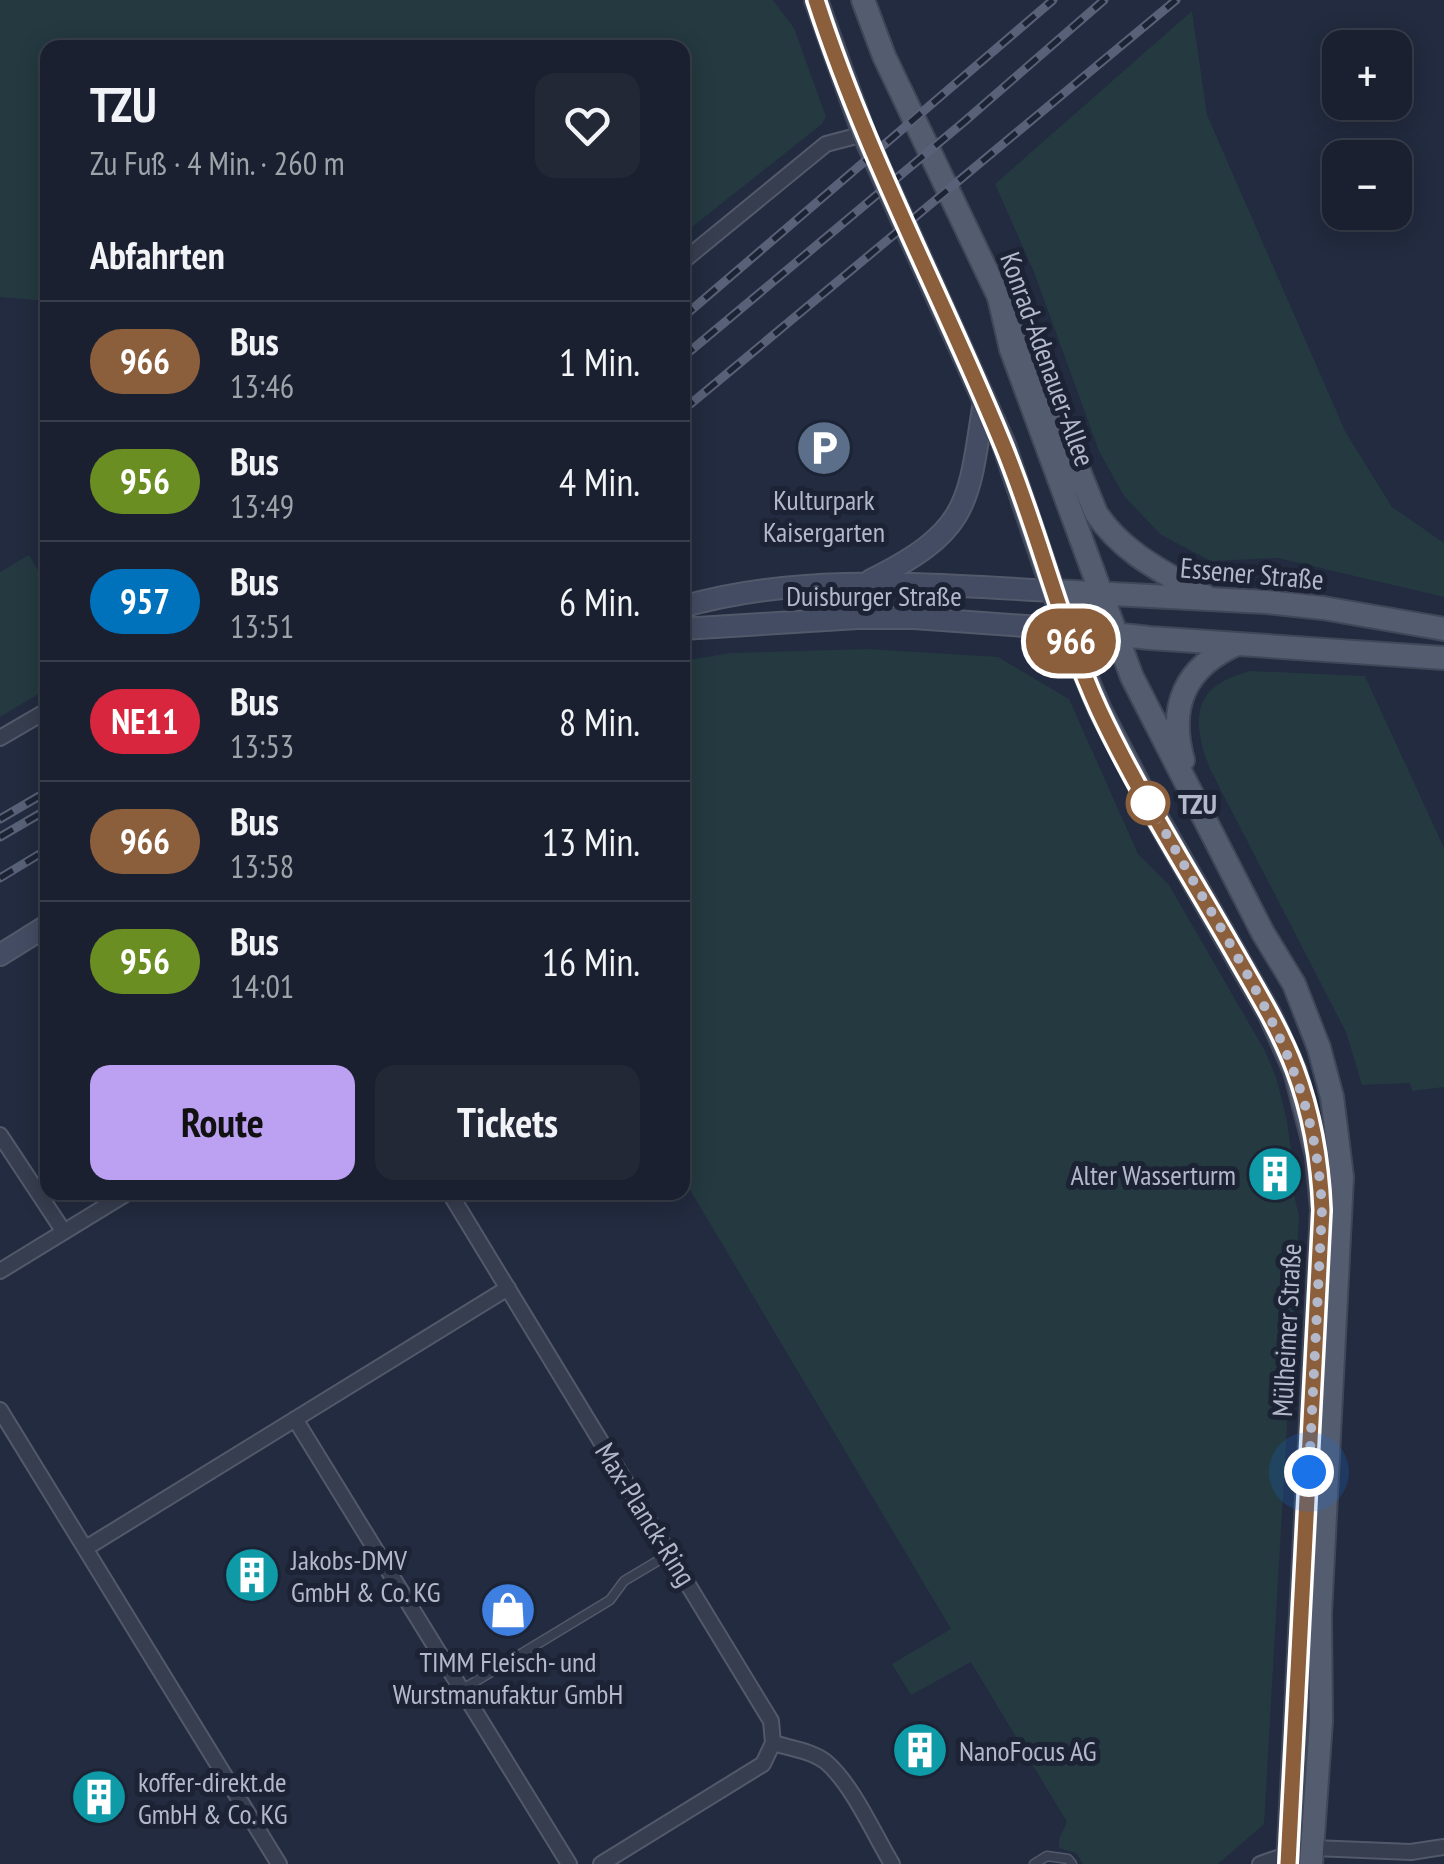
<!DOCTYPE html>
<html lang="de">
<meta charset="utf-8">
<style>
body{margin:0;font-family:"PT Sans Narrow",sans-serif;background:#232837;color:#f1f3f6;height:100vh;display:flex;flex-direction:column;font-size:38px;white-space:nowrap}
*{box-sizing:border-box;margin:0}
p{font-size:32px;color:#9fa3aa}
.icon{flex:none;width:55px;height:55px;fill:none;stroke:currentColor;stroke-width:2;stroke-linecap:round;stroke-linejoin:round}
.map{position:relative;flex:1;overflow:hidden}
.drawer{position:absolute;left:40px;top:40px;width:650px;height:1160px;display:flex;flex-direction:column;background:#1a202f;border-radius:20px;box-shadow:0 5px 25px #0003,0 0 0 2px #383e4b}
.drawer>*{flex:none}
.badge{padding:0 20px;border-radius:32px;font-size:35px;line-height:65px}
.buttons{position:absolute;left:1322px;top:30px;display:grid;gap:20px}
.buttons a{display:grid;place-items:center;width:90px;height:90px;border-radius:20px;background:#1a202f;box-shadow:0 5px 25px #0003,0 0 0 2px #383e4b;font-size:50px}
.you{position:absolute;width:50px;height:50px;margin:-25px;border:8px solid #fff;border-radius:50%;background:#1a73e8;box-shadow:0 0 0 15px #1a73e833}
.map>.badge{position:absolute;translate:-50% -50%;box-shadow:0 0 0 5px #fff}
h2{padding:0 50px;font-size:38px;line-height:90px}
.round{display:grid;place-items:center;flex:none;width:105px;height:105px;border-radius:20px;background:#232837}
.head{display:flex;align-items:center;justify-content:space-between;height:170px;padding:0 50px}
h1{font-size:48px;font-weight:700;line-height:75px}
.cta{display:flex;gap:20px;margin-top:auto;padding:20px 50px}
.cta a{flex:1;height:115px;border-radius:20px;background:#bca0f2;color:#111;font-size:40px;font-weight:700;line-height:115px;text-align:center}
.cta a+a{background:#232837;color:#f1f3f6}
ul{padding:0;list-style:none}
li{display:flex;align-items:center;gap:30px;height:120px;padding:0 50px;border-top:2px solid #383e4b}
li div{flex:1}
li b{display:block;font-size:38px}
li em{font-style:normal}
li .badge{min-width:110px;font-weight:700;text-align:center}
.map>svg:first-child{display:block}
.green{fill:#243a40}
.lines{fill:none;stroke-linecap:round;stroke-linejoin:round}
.lane-casing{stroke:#52596a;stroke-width:11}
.street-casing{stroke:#52596a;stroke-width:18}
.secondary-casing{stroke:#52596a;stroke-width:24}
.primary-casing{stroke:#404758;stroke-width:26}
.lane{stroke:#373e4f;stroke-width:8}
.street{stroke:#373e4f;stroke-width:14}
.secondary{stroke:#444c63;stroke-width:20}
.primary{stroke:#545c6f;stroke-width:22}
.rail-casing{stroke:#586177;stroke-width:9}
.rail{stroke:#1c2334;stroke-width:5;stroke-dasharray:15;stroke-linecap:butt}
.line-casing{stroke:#fff;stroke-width:22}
.line{stroke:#8b5e3c;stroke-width:15}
.walk{stroke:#b3b9ca;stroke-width:10;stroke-dasharray:0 18}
.stop-dot{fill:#fff;stroke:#8b5e3c;stroke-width:5}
.labels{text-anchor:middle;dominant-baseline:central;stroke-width:10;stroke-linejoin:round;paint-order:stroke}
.street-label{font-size:28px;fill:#b3b9ca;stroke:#1c2334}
.poi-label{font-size:28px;fill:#b3b9ca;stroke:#1c2334;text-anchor:start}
.stop-label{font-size:28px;font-weight:bold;fill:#b3b9ca;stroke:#1c2334;text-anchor:start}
</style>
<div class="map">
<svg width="1444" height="1864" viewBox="0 0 1444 1864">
<rect width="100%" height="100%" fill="#222b3f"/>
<!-- green -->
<path class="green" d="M0,0h773l21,28 32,89 -4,7 -139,110 -1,-186h-634l-1,253 -47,-4z
M1192,11l15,104 139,318 46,74 52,36v54l-166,-39 -67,3 -50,-26 -37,-39 -25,-45 -65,-179 -39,-88z
M29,555l18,31v103l-47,28v-145z
M869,649l129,8 71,42 69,155 31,31 96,166 11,26 11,44 8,59 -3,7 7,29 -35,608 -46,40h-135l-7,-11 -17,-5v-9l8,-17 -96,-160 -60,33 -19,-31 59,-35 -268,-451v-517l47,-8z
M1251,671l114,5 79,172v239l-32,4 -2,-8 -48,2 -16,-53 -136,-263c-20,-51 -17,-84 41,-98z"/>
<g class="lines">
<!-- lane casing -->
<g class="lane-casing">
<path id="lane" d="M463,1689l147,-89 14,-19 47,-28
M1034,1864l13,-8 21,3 4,5"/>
</g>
<!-- street casing -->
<g class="street-casing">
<path id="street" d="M682,262l144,-118 38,-10
M0,738l48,-28
M0,1135l64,97
M449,1192l322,529 2,22 -10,21 -162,100
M0,1271l129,-79
M0,1410l279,454
M295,1419l274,445
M86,1548l422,-260
M773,1743c17,5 39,8 53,19 26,22 48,72 66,102
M1314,1848l97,4 33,-5
M1260,1864l29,-10"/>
</g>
<!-- secondary casing -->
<g class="secondary-casing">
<path id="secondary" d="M871,580c100,-50 97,-76 113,-179
M682,607c121,-35 249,-22 372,-16
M682,629l176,-11h56l152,11
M0,955l48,-30"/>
</g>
<!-- primary casing -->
<g class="primary-casing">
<path id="primary" d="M816,0l48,134 139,308 63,187 34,81 49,94 121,211 25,56 22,85 5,54 -34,654
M863,0l21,56 115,241 12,52 121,328 131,256 31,51 25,64 13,49 10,80 -22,437 1,107 -10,143
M1011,317l17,28 68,168c26,40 69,60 109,83
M1054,591l212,11 57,6 121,21
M1066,629l84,9 294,20
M1183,760c-15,-54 2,-93 54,-116"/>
</g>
<!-- lane -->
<use href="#lane" class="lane"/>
<!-- street -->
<use href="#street" class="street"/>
<!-- secondary -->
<use href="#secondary" class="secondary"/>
<!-- primary -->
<use href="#primary" class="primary"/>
<!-- rail casing -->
<g class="rail-casing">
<path id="rail" d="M682,318l371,-318
M682,358l283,-237 139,-121
M682,411l494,-411
M0,819l48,-28
M0,837l48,-28
M0,878l48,-29"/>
</g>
<!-- rail -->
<use href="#rail" class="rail"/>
</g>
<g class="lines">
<!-- line casing -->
<g class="line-casing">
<path id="line" d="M816,0c49,152 124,292 185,440 37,88 58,183 98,270 40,85 91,164 137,245 21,37 44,74 59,114 17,45 25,93 27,141l-34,654"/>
</g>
<!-- line -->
<use href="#line" class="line"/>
<!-- walk -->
<path class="walk" d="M1148,803c24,40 46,80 70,120 56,97 99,172 104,287l-13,262"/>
</g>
<!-- icons -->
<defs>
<g id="parking-disc" transform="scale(2.875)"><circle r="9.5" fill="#5c6f8a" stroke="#1c2334"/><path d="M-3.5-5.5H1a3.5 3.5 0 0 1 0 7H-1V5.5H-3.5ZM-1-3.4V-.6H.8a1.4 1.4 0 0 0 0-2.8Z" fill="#fff"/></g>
<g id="building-disc" transform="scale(2.875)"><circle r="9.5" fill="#0f9aa8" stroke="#1c2334"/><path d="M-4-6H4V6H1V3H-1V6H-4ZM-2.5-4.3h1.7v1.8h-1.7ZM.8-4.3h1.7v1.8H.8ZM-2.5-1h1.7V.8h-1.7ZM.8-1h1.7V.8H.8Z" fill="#fff"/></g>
<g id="shop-disc" transform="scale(2.875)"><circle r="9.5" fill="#3f7fe0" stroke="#1c2334"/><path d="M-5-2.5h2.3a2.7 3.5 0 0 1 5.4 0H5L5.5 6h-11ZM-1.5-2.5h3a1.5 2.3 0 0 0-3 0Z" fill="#fff"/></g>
</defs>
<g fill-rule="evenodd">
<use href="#parking-disc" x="824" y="448"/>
<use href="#building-disc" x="1275" y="1174"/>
<use href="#building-disc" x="252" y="1575"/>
<use href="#shop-disc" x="508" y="1610"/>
<use href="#building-disc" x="920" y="1750"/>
<use href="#building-disc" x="99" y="1797"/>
</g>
<!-- markers -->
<circle class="stop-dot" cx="1148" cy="803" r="20"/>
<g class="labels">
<!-- street labels -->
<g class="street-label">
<text transform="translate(1048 359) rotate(70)">Konrad-Adenauer-Allee</text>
<text transform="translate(1252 573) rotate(5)">Essener Straße</text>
<text x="874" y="595">Duisburger Straße</text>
<text transform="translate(1286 1330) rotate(-87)">Mülheimer Straße</text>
<text transform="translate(646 1514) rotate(58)">Max-Planck-Ring</text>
</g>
<!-- poi labels -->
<g class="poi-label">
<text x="824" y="499" text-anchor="middle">Kulturpark<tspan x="824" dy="32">Kaisergarten</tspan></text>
<text x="1236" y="1174" text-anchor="end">Alter Wasserturm</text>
<text x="291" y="1559">Jakobs-DMV<tspan x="291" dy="32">GmbH &amp; Co. KG</tspan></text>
<text x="508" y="1661" text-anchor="middle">TIMM Fleisch- und<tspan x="508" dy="32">Wurstmanufaktur GmbH</tspan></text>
<text x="959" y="1750">NanoFocus AG</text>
<text x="138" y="1781">koffer-direkt.de<tspan x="138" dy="32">GmbH &amp; Co. KG</tspan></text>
</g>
<!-- stop labels -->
<g class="stop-label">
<text x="1178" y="803">TZU</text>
</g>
</g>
</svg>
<div class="buttons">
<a>+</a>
<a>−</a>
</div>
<div class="you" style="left:1309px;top:1472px"></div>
<b class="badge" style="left:1071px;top:641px;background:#8b5e3c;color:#fff">966</b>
<section class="drawer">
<div class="head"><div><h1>TZU</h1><p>Zu Fuß · 4 Min. · 260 m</p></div><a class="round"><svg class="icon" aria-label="heart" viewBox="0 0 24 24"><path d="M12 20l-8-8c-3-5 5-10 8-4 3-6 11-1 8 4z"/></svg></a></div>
<h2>Abfahrten</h2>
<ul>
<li><span class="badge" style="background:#8b5e3c;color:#fff">966</span><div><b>Bus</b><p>13:46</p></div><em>1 Min.</em></li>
<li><span class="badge" style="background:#6b8e23;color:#fff">956</span><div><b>Bus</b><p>13:49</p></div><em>4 Min.</em></li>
<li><span class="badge" style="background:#0072bc;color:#fff">957</span><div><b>Bus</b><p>13:51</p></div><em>6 Min.</em></li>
<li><span class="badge" style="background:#d7263d;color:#fff">NE11</span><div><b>Bus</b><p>13:53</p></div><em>8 Min.</em></li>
<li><span class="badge" style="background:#8b5e3c;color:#fff">966</span><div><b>Bus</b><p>13:58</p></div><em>13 Min.</em></li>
<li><span class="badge" style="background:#6b8e23;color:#fff">956</span><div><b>Bus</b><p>14:01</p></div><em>16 Min.</em></li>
</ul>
<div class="cta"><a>Route</a><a>Tickets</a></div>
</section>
</div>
